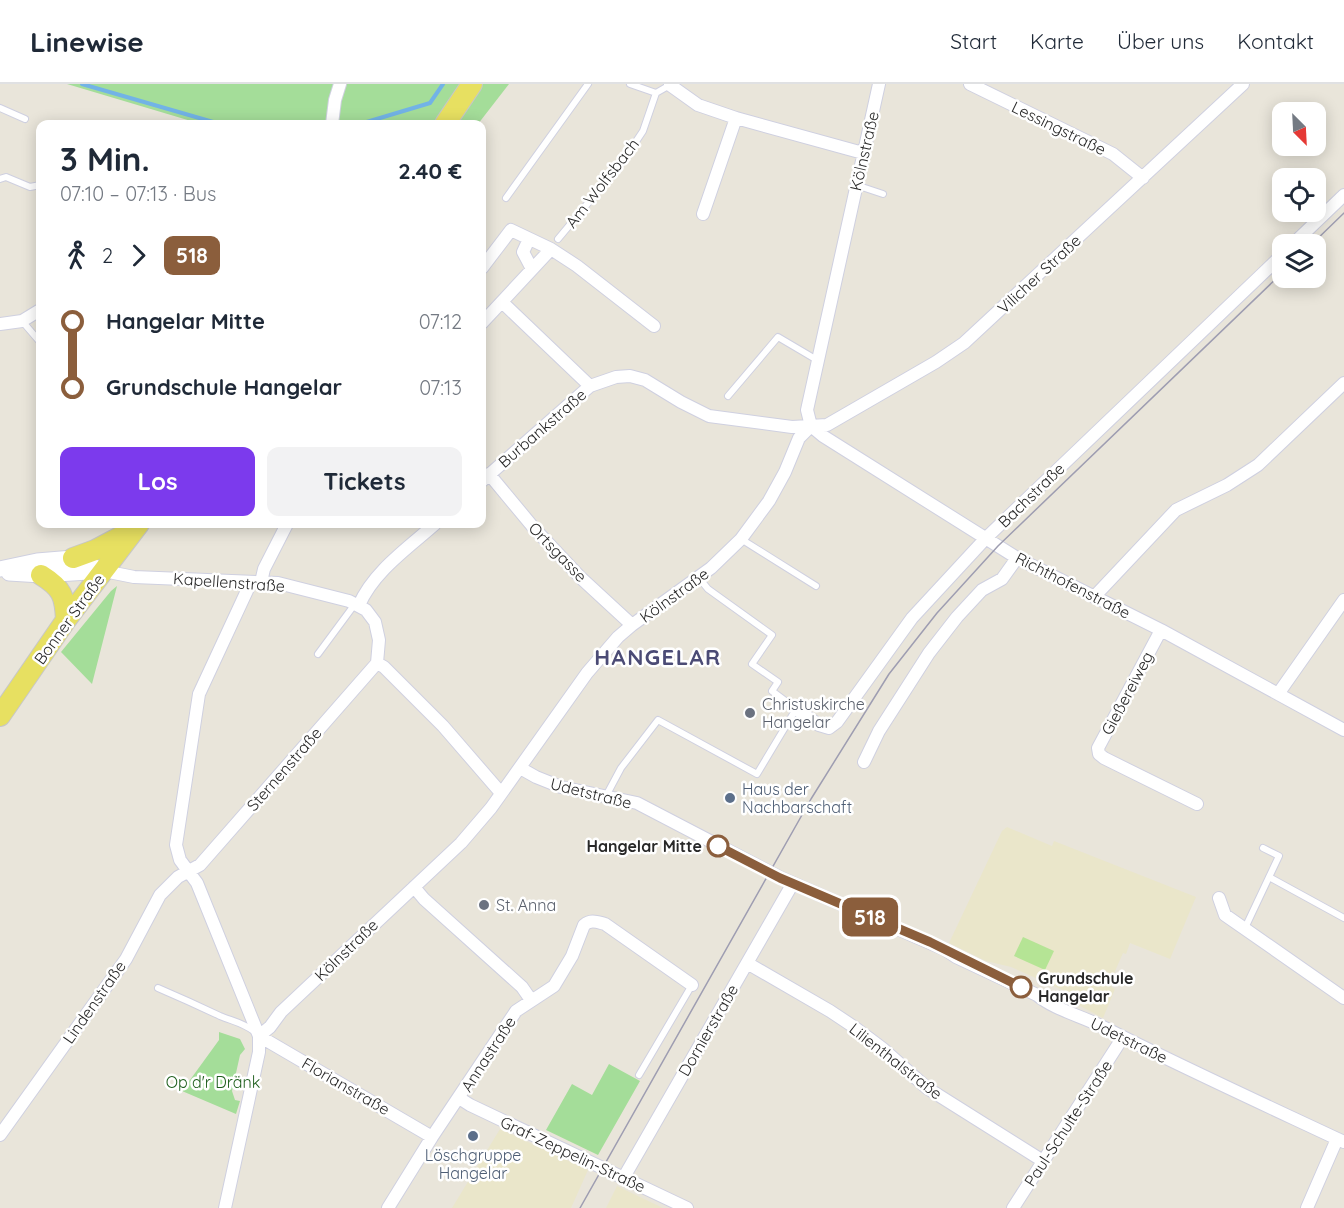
<!DOCTYPE html>
<html lang="de">
<meta charset="utf-8">
<style>
body{margin:0;font-family:Quicksand,sans-serif;background:#f2f2f3;color:#1f2937;height:100vh;display:flex;flex-direction:column;font-size:22px;white-space:nowrap}
*{box-sizing:border-box;margin:0}
p{font-size:20px;color:#747a83}
.icon{flex:none;width:33px;height:33px;fill:none;stroke:currentColor;stroke-width:2;stroke-linecap:round;stroke-linejoin:round}
.map{position:relative;flex:1;overflow:hidden}
.drawer{position:absolute;left:36px;top:36px;width:450px;height:408px;display:flex;flex-direction:column;background:#fff;border-radius:12px;box-shadow:0 3px 15px #0003}
.drawer>*{flex:none}
.badge{padding:0 12px;border-radius:9px;font-size:21px;line-height:39px}
.needle{width:39px;rotate:156deg}
.tools{position:absolute;left:1272px;top:18px;display:grid;gap:12px}
.tools a{display:grid;place-items:center;width:54px;height:54px;border-radius:12px;background:#fff;box-shadow:0 3px 15px #0003;font-size:30px}
.map>.badge{position:absolute;translate:-50% -50%;box-shadow:0 0 0 3px #fff}
.legs{display:flex;align-items:center;gap:9px;height:66px;padding:0 24px;font-size:20px}
.legs p{margin-inline-start:auto}
.headline{display:flex;align-items:center;justify-content:space-between;height:102px;padding:0 24px}
h1{font-size:33px;font-weight:700;line-height:45px}
.action{display:flex;gap:12px;margin-top:auto;padding:12px 24px}
.action a{flex:1;height:69px;border-radius:12px;background:#7c3aed;color:#fff;font-size:24px;font-weight:700;line-height:69px;text-align:center}
.action a+a{background:#f2f2f3;color:#1f2937}
ul{padding:0 24px;list-style:none}
li{display:flex;align-items:center;gap:21px;height:66px;font-size:22px}
li i{display:grid;place-items:center;width:9px;height:100%;margin:0 8px;background:currentColor}
li i::after{content:'';width:15px;height:15px;margin:-8px;border:4px solid;border-radius:50%;background:#fff}
li p{margin-inline-start:auto}
li:first-child i{background:linear-gradient(#0000 50%,currentColor 0)}
li:last-child i{background:linear-gradient(currentColor 50%,#0000 0)}
header{display:flex;align-items:center;gap:36px;box-sizing:border-box;height:84px;padding:0 30px;background:#fff;border-bottom:2px solid #e0e1e3}
header strong{font-size:28px}
nav{display:flex;gap:33px;margin-inline-start:auto;font-size:21px}
.map>svg:first-child{display:block}
.education{fill:#eae6ca}
.green{fill:#a4dd99}
.pitch{fill:#b5e495}
.lines{fill:none;stroke-linecap:round;stroke-linejoin:round}
.stream{stroke:#72b3e6;stroke-width:4}
.service-casing{stroke:#cfd0e0;stroke-width:8}
.minor-casing{stroke:#cfd0e0;stroke-width:14}
.tertiary-casing{stroke:#cfd0e0;stroke-width:17}
.primary-casing{stroke:#c7c7c7;stroke-width:22}
.service{stroke:#fff;stroke-width:6}
.minor{stroke:#fff;stroke-width:12}
.tertiary{stroke:#fff;stroke-width:15}
.primary{stroke:#e7e061;stroke-width:20}
.tram{stroke:#9e9db1;stroke-width:1.5}
.line-1-casing{stroke:#fff;stroke-width:14}
.line-1{stroke:#8b5e3c;stroke-width:9}
.worship-dot{fill:#6b7280;stroke:#fff;stroke-width:2}
.service-dot{fill:#5c6f8a;stroke:#fff;stroke-width:2}
.stop-1-dot{fill:#fff;stroke:#8b5e3c;stroke-width:3}
.labels{text-anchor:middle;dominant-baseline:central;stroke-width:5;stroke-linejoin:round;paint-order:stroke}
.street-label{font-size:16px;fill:#282828;stroke:#fff}
.worship-label{font-size:16px;fill:#5b616d;stroke:#fff;text-anchor:start}
.service-label{font-size:16px;fill:#4e5e75;stroke:#fff;text-anchor:start}
.stop-label{font-size:16px;font-weight:bold;fill:#282828;stroke:#fff;text-anchor:end}
.park-label{font-size:16px;fill:#1f5f1d;stroke:#fff}
.district-label{font-size:22px;font-weight:bold;letter-spacing:1.5px;fill:#4b4b75;stroke:#fff}
</style>
<header>
<strong>Linewise</strong>
<nav><a>Start</a><a>Karte</a><a>Über uns</a><a>Kontakt</a></nav>
</header>
<div class="map">
<svg width="1344" height="1124" viewBox="0 0 1344 1124">
<rect width="100%" height="100%" fill="#e9e5da"/>
<!-- education -->
<path class="education" d="M1007,743l45,19 2,-5 142,56 -26,62 -40,-16 -4,11 -3,-1 -11,25 3,2 -4,7 4,2 -12,29 -40,-21 2,-6 -54,-24 -25,-6 -37,-18 53,-112z
M500,1045l88,41 -17,38h-119z
M617,1102l46,22h-57z"/>
<!-- green -->
<path class="green" d="M67,0h442l-31,40h-277z
M117,502l-25,98 -31,-32 50,-61z
M219,948l21,7 5,10 -5,6 -8,36 3,9 5,1 -4,13 -54,-23 37,-51z
M609,980l31,17 -42,74 -52,-25 26,-46 20,11z"/>
<!-- pitch -->
<path class="pitch" d="M1023,853l31,14 -9,19 -31,-14z"/>
<g class="lines">
<!-- stream -->
<path class="stream" d="M82,0l138,40
M360,40l70,-21 13,-19"/>
<!-- service casing -->
<g class="service-casing">
<path id="service" d="M630,0l26,9 14,-8
M0,24l25,11
M0,95l6,-2 24,10 10,-2
M856,101l27,9
M506,114l82,-114
M558,155l65,-78 20,-30 13,-38
M22,237l18,21
M728,312l50,-59 39,23
M741,455l75,47
M318,570l37,-50
M606,712l15,-28 37,-48 99,54 39,-65 -24,-18 6,-9 -26,-18 20,-29 -64,-46 -9,-11
M1269,793l75,41
M1245,844l34,-72 -16,-8
M158,904c21,9 41,18 62,28 12,5 24,7 35,16
M639,991l53,-90"/>
</g>
<!-- minor casing -->
<g class="minor-casing">
<path id="minor" d="M970,0l143,70 30,24
M670,1l28,20 38,13 127,35
M332,40l3,-24 5,-16
M703,130l33,-96
M529,155l-6,13 9,17
M1293,160l51,-49
M482,184l29,-38 40,19
M502,218l88,84
M482,239l69,-74 26,17 77,60
M0,240l22,-3 18,-11
M811,342l12,10 194,122 144,72 183,100
M811,342l-4,-16 72,-326
M489,390l44,53 48,51 51,47
M482,397l108,-95 26,-9 14,-1 15,4 36,22 28,14 83,11 35,-2 109,-63 28,-19 279,-259
M104,487l30,6 144,6 71,18 17,9 9,12 4,18 -2,23
M261,498l3,-13 23,-45
M1094,513l82,-87 51,-25 31,-20 86,-82
M359,521c15,-34 49,-57 76,-81
M1161,546l-63,118 1,6 5,4 93,46
M377,579l7,4 59,59 58,67
M1278,610l66,-94
M796,625l23,16 10,3 8,-6 75,-104 74,-80 296,-283
M864,678l15,-31 50,-78 28,-36 25,-27 20,-11 15,-21
M520,684l16,9 25,10 76,16 144,75 163,71 12,8 81,38c18,15 45,21 66,32 79,40 160,77 241,115
M414,803l10,12 98,88 9,13
M1219,814l6,17 119,83
M747,879l83,48 24,16 28,21 45,40 116,73
M259,952l11,-9 11,-15 180,-169 30,-35 96,-135 31,-36 14,-12 79,-57 30,-29 28,-38 16,-29 14,-34 12,-12
M259,952l173,101
M459,1014l11,7 217,103
M0,1051l126,-176 34,-64 18,-18 22,-12 177,-202
M624,1093l169,-294
M225,1124l34,-156v-16l-62,-153 -17,-23 -4,-15 23,-151 52,-112
M388,1124l44,-71 84,-126 38,-25 18,-30 12,-31c7,-6 13,-3 21,-1l87,61
M1013,1124l110,-171
M1307,1124l30,-69"/>
</g>
<!-- tertiary casing -->
<g class="tertiary-casing">
<path id="tertiary" d="M0,485l37,-8 36,-3 31,13
M9,489l32,2 63,-4"/>
</g>
<!-- primary casing -->
<g class="primary-casing">
<path id="primary" d="M445,40l27,-40
M73,474l22,-8 36,-19
M41,491c21,13 24,21 25,45
M0,632l66,-96 73,-96"/>
</g>
<!-- service -->
<use href="#service" class="service"/>
<!-- minor -->
<use href="#minor" class="minor"/>
<!-- tertiary -->
<use href="#tertiary" class="tertiary"/>
<!-- primary -->
<use href="#primary" class="primary"/>
<!-- tram -->
<path class="tram" d="M1312,160l32,-31
M580,1124l231,-409 78,-125 48,-61 61,-67 284,-273"/>
</g>
<g class="lines">
<!-- line-1 casing -->
<g class="line-1-casing">
<path id="line-1" d="M718,762l62,32 150,64 91,45"/>
</g>
<!-- line-1 -->
<use href="#line-1" class="line-1"/>
</g>
<!-- markers -->
<g class="worship-dot">
<circle cx="750" cy="629" r="6"/>
<circle cx="484" cy="821" r="6"/>
</g>
<g class="service-dot">
<circle cx="730" cy="714" r="6"/>
<circle cx="473" cy="1052" r="6"/>
</g>
<g class="stop-1-dot">
<circle cx="718" cy="762" r="10"/>
<circle cx="1021" cy="903" r="10"/>
</g>
<g class="labels">
<!-- street labels -->
<g class="street-label">
<text transform="translate(1059 44) rotate(26)">Lessingstraße</text>
<text transform="translate(864 67) rotate(-77)">Kölnstraße</text>
<text transform="translate(602 99) rotate(-52)">Am Wolfsbach</text>
<text transform="translate(1039 190) rotate(-43)">Vilicher Straße</text>
<text transform="translate(542 344) rotate(-41)">Burbankstraße</text>
<text transform="translate(1031 411) rotate(-44)">Bachstraße</text>
<text transform="translate(558 468) rotate(46)">Ortsgasse</text>
<text transform="translate(229 498) rotate(4)">Kapellenstraße</text>
<text transform="translate(1073 501) rotate(27)">Richthofenstraße</text>
<text transform="translate(674 511) rotate(-36)">Kölnstraße</text>
<text transform="translate(69 535) rotate(-54)">Bonner Straße</text>
<text transform="translate(1127 609) rotate(-62)">Gießereiweg</text>
<text transform="translate(284 685) rotate(-49)">Sternenstraße</text>
<text transform="translate(591 709) rotate(14)">Udetstraße</text>
<text transform="translate(346 866) rotate(-44)">Kölnstraße</text>
<text transform="translate(94 918) rotate(-55)">Lindenstraße</text>
<text transform="translate(708 946) rotate(-60)">Dornierstraße</text>
<text transform="translate(1129 956) rotate(26)">Udetstraße</text>
<text transform="translate(488 970) rotate(-57)">Annastraße</text>
<text transform="translate(896 977) rotate(38)">Lilienthalstraße</text>
<text transform="translate(346 1002) rotate(30)">Florianstraße</text>
<text transform="translate(1068 1039) rotate(-57)">Paul-Schulte-Straße</text>
<text transform="translate(573 1070) rotate(25)">Graf-Zeppelin-Straße</text>
</g>
<!-- worship labels -->
<g class="worship-label">
<text x="762" y="620">Christuskirche<tspan x="762" dy="18">Hangelar</tspan></text>
<text x="496" y="821">St. Anna</text>
</g>
<!-- service labels -->
<g class="service-label">
<text x="742" y="705">Haus der<tspan x="742" dy="18">Nachbarschaft</tspan></text>
<text x="473" y="1071" text-anchor="middle">Löschgruppe<tspan x="473" dy="18">Hangelar</tspan></text>
</g>
<!-- stop labels -->
<g class="stop-label">
<text x="702" y="762">Hangelar Mitte</text>
<text x="1038" y="894" text-anchor="start">Grundschule<tspan x="1038" dy="18">Hangelar</tspan></text>
</g>
<!-- park labels -->
<g class="park-label">
<text x="213" y="998">Op d'r Dränk</text>
</g>
<!-- district labels -->
<g class="district-label">
<text x="658" y="573">HANGELAR</text>
</g>
</g>
</svg>
<div class="tools">
<a><svg class="needle" viewBox="-14 -14 28 28"><path d="M0-13l5 13h-10z" fill="#e53935"/><path d="M0 13l5-13h-10z" fill="#747a83"/></svg></a>
<a><svg class="icon" aria-label="locate" viewBox="0 0 24 24"><circle cx="12" cy="12" r="6"/><path d="M12 2v4M12 18v4M2 12h4M18 12h4"/></svg></a>
<a><svg class="icon" aria-label="layers" viewBox="0 0 24 24"><path d="M12 4l9 5-9 5-9-5zM3 14l9 5 9-5"/></svg></a>
</div>
<b class="badge" style="left:870px;top:833px;background:#8b5e3c;color:#fff">518</b>
<section class="drawer">
<div class="headline"><div><h1>3 Min.</h1><p>07:10 – 07:13 · Bus</p></div><b>2.40 €</b></div>
<div class="legs"><svg class="icon" aria-label="walk" viewBox="0 0 24 24"><circle cx="13" cy="4" r="2"/><path d="M13 8l-2 6 4 7M11 14l-3 7M7 12l3-4h3l4 4"/></svg>2<svg class="icon" aria-label="forward" viewBox="0 0 24 24"><path d="M9 5l7 7-7 7"/></svg><b class="badge" style="background:#8b5e3c;color:#fff">518</b></div>
<ul>
<li><i style="color:#8b5e3c"></i><b>Hangelar Mitte</b><p>07:12</p></li>
<li><i style="color:#8b5e3c"></i><b>Grundschule Hangelar</b><p>07:13</p></li>
</ul>
<div class="action"><a>Los</a><a>Tickets</a></div>
</section>
</div>
